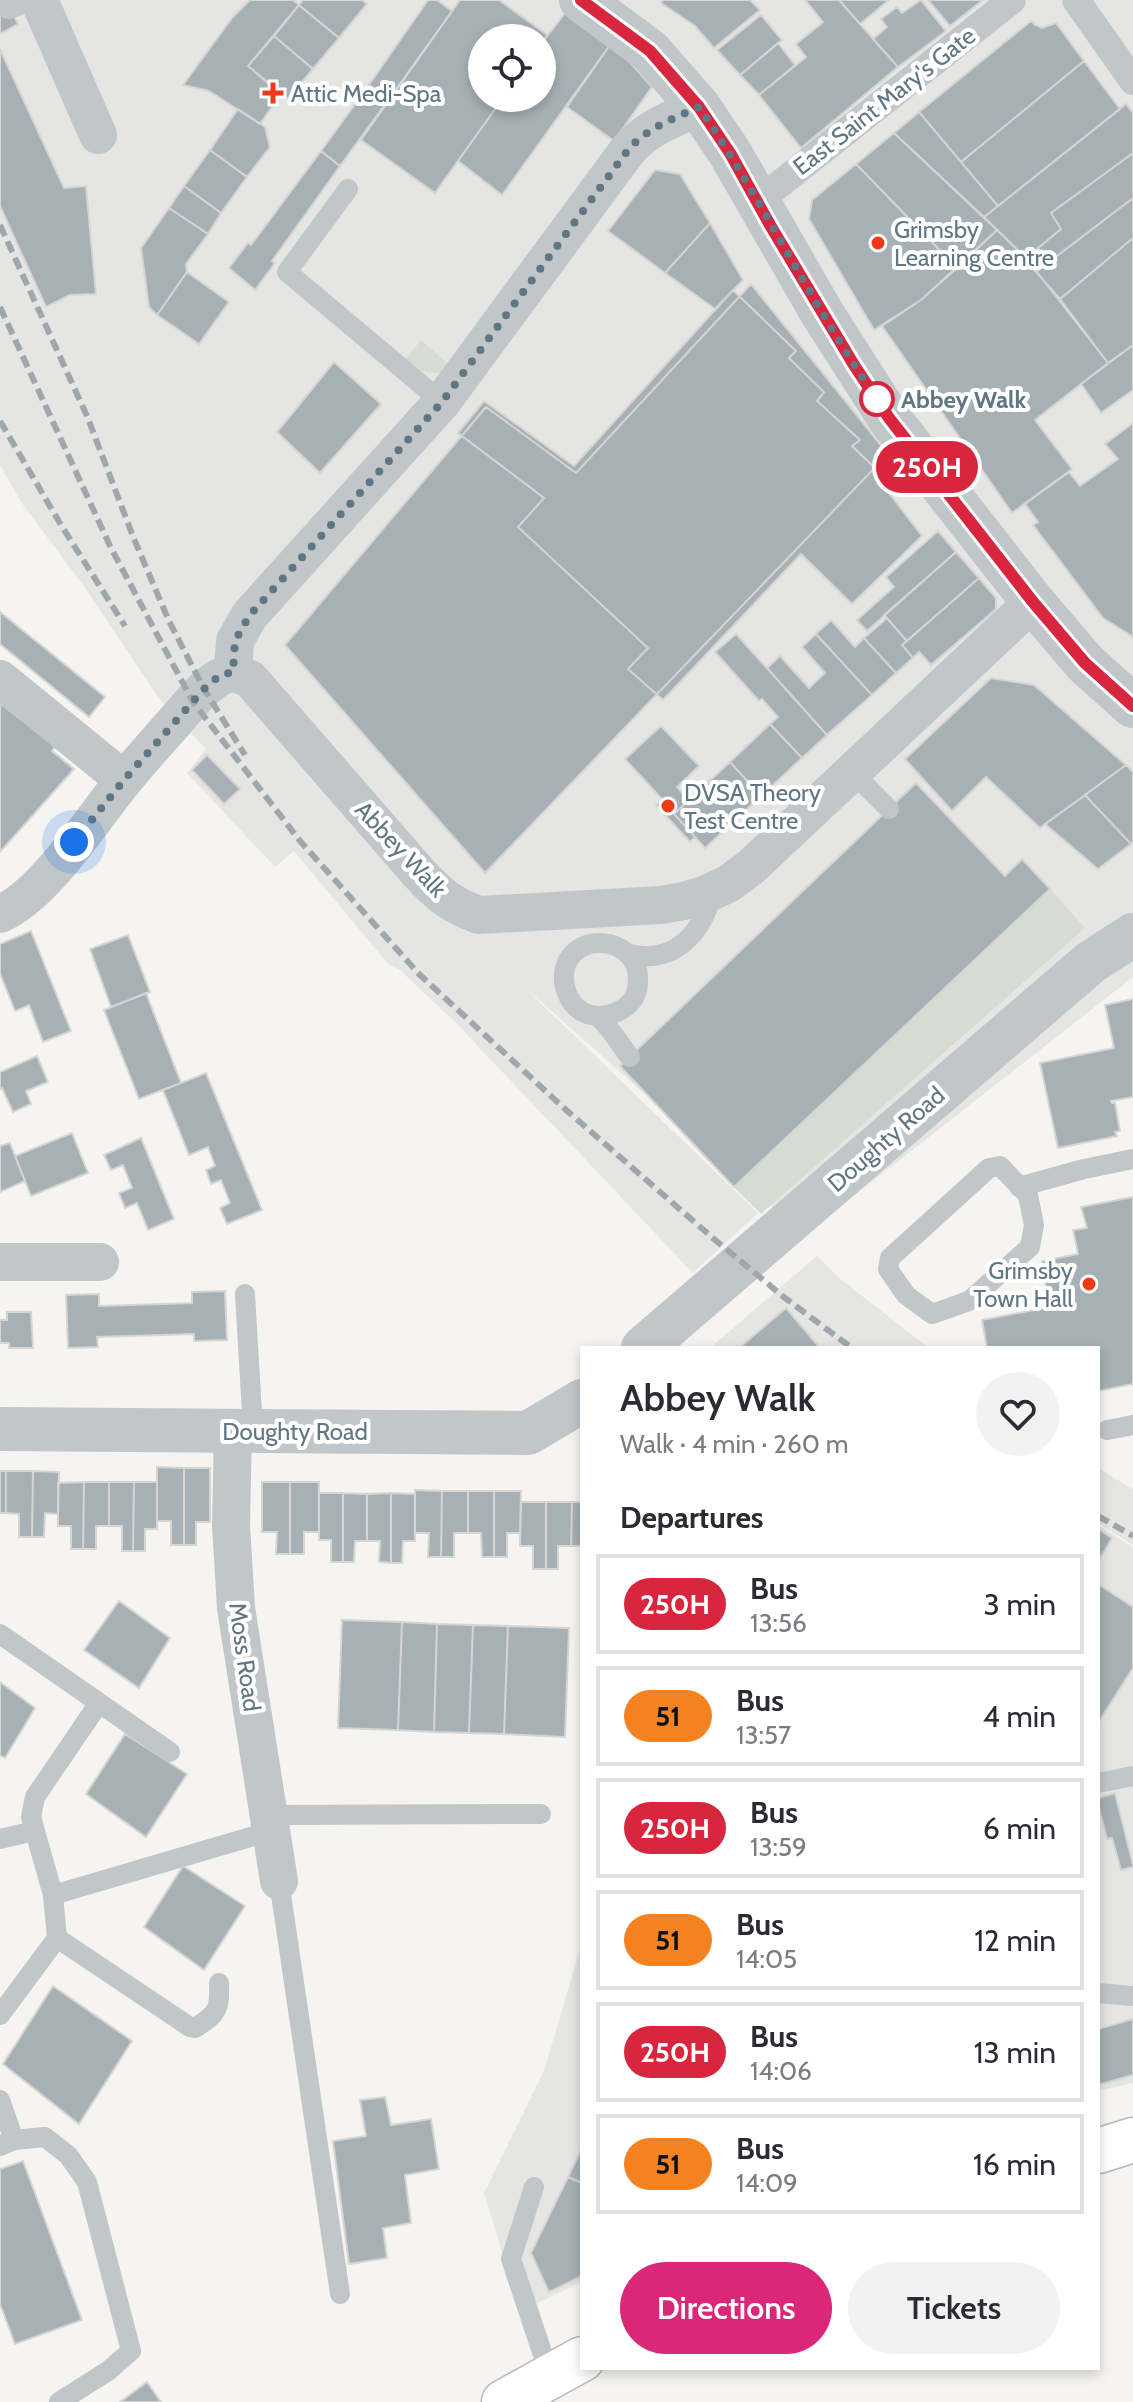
<!DOCTYPE html>
<meta charset="utf-8">
<style>
body{margin:0;font-family:Cabin,sans-serif;background:#f2f2f3;color:#2b2b33;height:100vh;display:flex;flex-direction:column;font-size:30px;white-space:nowrap}
*{box-sizing:border-box;margin:0}
p{font-size:26px;color:#7c7c81}
.icon{flex:none;width:44px;height:44px;fill:none;stroke:currentColor;stroke-width:2;stroke-linecap:round;stroke-linejoin:round}
.map{position:relative;flex:1;overflow:hidden}
.details{position:absolute;left:580px;top:1346px;width:520px;height:1024px;display:flex;flex-direction:column;background:#fff;border-radius:0px;box-shadow:0 4px 12px #0003}
.details>*{flex:none}
.badge{padding:0 16px;border-radius:26px;font-size:28px;line-height:52px}
.tools{position:absolute;left:468px;top:24px;display:grid;gap:16px}
.tools a{display:grid;place-items:center;width:88px;height:88px;border-radius:50%;background:#fff;box-shadow:0 4px 12px #0003;font-size:40px}
.you{position:absolute;width:40px;height:40px;margin:-20px;border:6px solid #fff;border-radius:50%;background:#1a73e8;box-shadow:0 0 0 12px #1a73e833}
.map>.badge{position:absolute;translate:-50% -50%;box-shadow:0 0 0 4px #fff}
h2{padding:0 40px;font-size:30px;line-height:72px}
.round{display:grid;place-items:center;flex:none;width:84px;height:84px;border-radius:42px;background:#f2f2f3}
.overview{display:flex;align-items:center;justify-content:space-between;height:136px;padding:0 40px}
h1{font-size:38px;font-weight:600;line-height:60px}
.primary-button{display:flex;gap:16px;margin-top:auto;padding:16px 40px}
.primary-button a{flex:1;height:92px;border-radius:48px;background:#db2777;color:#fff;font-size:32px;font-weight:600;line-height:92px;text-align:center}
.primary-button a+a{background:#f2f2f3;color:#2b2b33}
ul{padding:0;list-style:none}
li{display:flex;align-items:center;gap:24px;height:100px;margin:0 16px 12px;padding:0 24px;border:4px solid #e1e1e2;border-radius:0px}
li div{flex:1}
li b{display:block;font-size:30px}
li em{font-style:normal}
li .badge{min-width:88px;font-weight:700;text-align:center}
.map>svg:first-child{display:block}
.built{fill:#e5e6e3;fill-rule:evenodd}
.green{fill:#d6dcd1}
.building{fill:#a7b1b5;stroke:#d5d5d3;stroke-width:2}
.lines{fill:none;stroke-linecap:round;stroke-linejoin:round}
.trunk-casing{stroke:#b5b9bc;stroke-width:47}
.service{stroke:#c1c6c8;stroke-width:20}
.pedestrian{stroke:#c1c6c8;stroke-width:28}
.minor{stroke:#c1c6c8;stroke-width:38}
.tertiary{stroke:#c1c6c8;stroke-width:44}
.trunk{stroke:#fff;stroke-width:44}
.rail{stroke:#9fa7ac;stroke-width:6;stroke-dasharray:12 6;stroke-linecap:butt}
.line-casing{stroke:#fff;stroke-width:18}
.line{stroke:#d7263d;stroke-width:12}
.walk{stroke:#617683;stroke-width:8;stroke-dasharray:0 14.4}
.poi-dot{fill:#ef3815;stroke:#fff;stroke-width:3}
.stop-dot{fill:#fff;stroke:#d7263d;stroke-width:4}
.labels{text-anchor:middle;dominant-baseline:central;stroke-width:8;stroke-linejoin:round;paint-order:stroke}
.poi-label{font-size:24px;fill:#617683;stroke:#fff;text-anchor:start}
.street-label{font-size:24px;fill:#617683;stroke:#fff}
.stop-label{font-size:24px;font-weight:bold;fill:#617683;stroke:#fff;text-anchor:start}
</style>
<div class="map">
<svg width="1133" height="2402" viewBox="0 0 1133 2402">
<rect width="100%" height="100%" fill="#f5f4f0"/>
<!-- built -->
<path class="built" d="M0,0h1133v977l-329,258 -281,-249 235,227 -65,60 -236,-249 -57,-54 -11,-5 -95,-114 -19,16 -88,-94 19,-24 -48,-52 -75,-112 -62,-83 -21,-37zM482,38h60v60h-60z
M817,1256l22,22 90,70h-219z
M1098,1468l35,21v56l-35,-22z
M1098,1525l35,22v536l-35,8z
M582,1942v340l-62,29 -36,-118 60,-122z"/>
<!-- green -->
<path class="green" d="M421,340l26,23 -8,10 -17,-2 -16,-12z
M1050,889l35,39 -324,286 -27,-27z"/>
<!-- building -->
<path class="building" d="M0,0h6l12,24 -18,10z
M250,0h43l6,5 -51,61 33,28 -21,30 -51,-33 -26,-6 49,-67z
M303,0h59l5,4 -28,34 -40,-33z
M428,0h9l15,11 -63,88 -20,-14z
M460,0h39l48,35 -5,8v-5h-60v60h21l-68,95 -74,-53z
M663,0h87l10,10 -46,38 -19,-22 -34,-23z
M805,0h34l59,67 -97,81 -42,-53 47,-38 -10,-13 27,-22z
M839,0h50l-29,24z
M921,0l25,31 -48,36 -25,-28 14,-12 -6,-8 16,-12 5,6z
M928,0h55l-33,26z
M299,5l40,33 -26,31 -39,-33z
M565,13l47,29 -110,153 -44,-34 45,-63h39v-55z
M761,15l21,25 -42,35 -23,-25z
M1031,21l4,4 7,3 14,-5 28,38 -123,101 -42,-50z
M274,36l39,33 -25,30 -40,-33z
M612,42l40,45 -38,54 -47,-34z
M778,43l17,22 -36,30 -19,-20z
M0,49l64,139 22,-2 10,108 -26,1 -24,12 -46,-101z
M1084,61l36,48 -122,97 -37,-44z
M369,85l20,14 -49,67 -19,-15z
M1126,104l7,9v40l-82,60 10,16 -35,29 -42,-41z
M238,109l27,18 5,20 -23,30 -37,-27z
M919,112l79,94 -14,11 -90,-84z
M894,133l103,97 -40,38 -101,-104z
M210,150l37,27 -26,36 -37,-27z
M321,151l19,15 -68,95 3,2 -20,27 -26,-22 19,-25 3,2z
M1133,153v45l-97,74 -4,-4 13,-12 -7,-8 23,-19 -10,-16z
M856,164l101,104 -36,32 -47,30 -65,-111 3,-19z
M655,170l25,4 30,49 -45,50 -57,-42z
M184,186l37,27 -13,21 -39,-26z
M1133,198v40l-73,61 -24,-27z
M169,208l39,26 -22,30 1,8 -30,43 -8,-8 -8,-59z
M710,223l33,57 -28,29 -50,-36z
M997,230l29,28 82,105 -73,57 37,49 -60,44 -130,-187 39,-26z
M1133,238v107l-25,18 -48,-64z
M187,272l42,30 -30,42 -42,-29z
M751,284l137,170 -403,419 -200,-228 201,-238 90,66z
M733,290l63,61 -7,7 35,34 -7,9 43,39 -8,6 28,27 -4,3 46,60 -70,68 -51,-50 -138,146 -35,-31 20,-21 -130,-121 26,-29 -86,-65 26,-32 90,65z
M1133,345v45l-32,23 -20,-29z
M334,362l47,42 -61,69 -43,-41z
M1133,423v214l-30,-19 -70,-93 5,-3 -13,-18 44,-32 11,14 38,-27 -13,-15z
M938,531l18,21 -89,79 -10,-11 37,-33 -8,-10z
M956,552l23,26 -72,63 -23,-26z
M979,578l17,20v11l-65,56 -12,-13 -6,6 -11,-13z
M0,612l105,85 -16,20 -89,-73z
M887,618l20,23 -5,4 11,13 -17,15 -32,-35z
M831,620l24,27 9,-9 32,35 -24,22 -56,-61z
M736,634l91,101 -25,23 -32,-34 8,-7 -16,-18 -3,2 -44,-49z
M816,634l56,61 -45,40 -60,-67 13,-12 29,32 16,-15 -23,-26z
M991,678l43,7 92,80 -86,63 -54,-51 -34,34 -47,-52z
M0,703l55,43 -3,5 22,18 -74,83z
M770,724l32,34 -41,38 -31,-34z
M661,726l38,40 -22,21 12,13 -15,14 21,23 -5,5 -34,-37 7,-5 -38,-41z
M207,755l33,34 -16,15 -32,-34z
M730,762l31,34 -56,52 -31,-34z
M1126,765l7,7v70l-2,2 -46,-49z
M916,783l89,93 17,-17 28,30 -316,298 -114,-121z
M1085,795l46,49 -33,25 -53,-45z
M31,931l40,100 -28,11 -14,-37 -14,6 -15,-38v-29z
M128,935l22,57 -39,15 -21,-58z
M146,993l35,90 -42,16 -35,-89z
M1133,999v98l-22,4 1,2h3l5,28 -5,1 2,4 -59,12 -18,-85 74,-15 -9,-43z
M37,1056l11,26 -22,9 5,13 -18,8 -11,-24 -2,1v-17z
M206,1073l56,137 -35,14 -7,-16 10,-5 -9,-23 -10,4 -5,-14 9,-4 -7,-19 -19,8 -26,-65z
M72,1133l16,40 -57,23 -16,-40z
M141,1138l33,81 -26,11 -11,-27 -12,5 -6,-15 13,-5 -9,-23 -12,5 -7,-15z
M10,1143l15,38 -25,11v-46z
M1133,1197v187l-35,7v-43h-111l-5,-28 67,-13 -7,-46 36,-7 -5,-24 14,-2 -6,-21z
M225,1291l2,49 -33,1v-7l-97,3 1,10 -30,1 -2,-53 33,-1v12l93,-3v-11z
M786,1308l34,40h-81z
M7,1312h24l2,36h-24v-5h-9v-23h7z
M157,1467l27,1v77h-13v-24h-14z
M184,1468h26v54h-14v23h-12z
M0,1471h6v42h-6z
M6,1471h27l-1,66h-13v-23l-13,-1z
M33,1471l26,1 -1,42 -13,-1 -1,24h-12z
M84,1482h25v44h-13v23h-13z
M84,1482l-1,67h-12v-23h-13v-43z
M109,1482h25l-1,69h-11v-25h-13z
M134,1482h23v47h-12v22h-12z
M262,1482h28v72h-14l1,-22h-15z
M290,1482h29v50h-15v22h-14z
M415,1490l27,1 -1,66h-13l1,-24h-14z
M442,1491h26v42h-14v24h-13z
M468,1491h26v66h-12l-1,-24h-13z
M494,1491h27l-1,42h-13v24h-13z
M319,1493h24v69h-12v-22h-12z
M343,1493l24,1v47h-12l-1,21h-11z
M391,1493l24,1v47h-12l-1,22h-11z
M391,1493v70l-12,-1 1,-21h-13v-47z
M521,1502h25v67h-13v-23h-13z
M546,1502h26l-1,44h-13v23h-12z
M572,1502h10v44h-11z
M1098,1529l14,9 -14,24z
M1098,1584l35,23v61l-35,55z
M119,1601l51,37 -31,50 -55,-38z
M342,1620l60,2 -4,108 -60,-2z
M402,1622l35,2 -3,108 -36,-2z
M437,1624l36,1 -4,108 -35,-1z
M473,1625l35,1 -4,108 -35,-1z
M508,1626l61,2 -4,109 -61,-3z
M0,1682l35,26 -30,50 -5,-3z
M125,1734l62,40 -41,63 -60,-43z
M1115,1793l18,72v2l-12,3 -9,-32 -5,1 -9,-35v-6z
M183,1866l62,40 -41,64 -60,-43z
M53,1986l79,55 -53,83 -76,-60z
M1133,2019v56l-35,10v-56z
M385,2097l6,28 40,-6 8,50 -34,6 6,48 -28,5 4,30 -38,6 -16,-123 33,-5 -6,-36z
M582,2148v35l-14,-6z
M23,2161l59,159 -67,24 -15,-40v-135z
M568,2177l14,6v93l-33,16 -18,-39z
M147,2382l14,20h-41z"/>
<g class="lines">
<!-- trunk casing -->
<g class="trunk-casing">
<path id="trunk" d="M1098,2151l35,-11
M504,2402l78,-43"/>
</g>
<!-- service -->
<path class="service" d="M348,189l-61,83 155,130
M852,772l37,37
M630,954c45,11 73,-22 83,-63
M597,1016c22,0 42,-13 41,-37 0,-44 -69,-50 -74,-5 -1,16 7,34 23,40 6,2 7,0 12,4 12,10 21,27 31,39
M1000,1166l28,29 6,30 -4,22 -61,54 -37,13 -26,-19 -18,-26 2,-11 99,-90z
M1019,1187l65,-18 49,-10
M245,1294l8,136
M1107,1430l26,-5
M0,1634l170,118
M1098,1783l35,-7
M269,1815l272,-1
M0,1839l34,-8
M279,1881l61,413
M53,1895l-22,-78 4,-20 64,-94
M57,1938l133,89 5,1c23,-15 25,-18 24,-45
M1098,1993l35,3
M0,2015l57,-77 -4,-43 218,-64
M0,2100l14,40
M0,2146l14,-6 31,-3 23,18 19,27 44,169 -23,20 -49,31
M534,2187l-23,72 39,117"/>
<!-- pedestrian -->
<path class="pedestrian" d="M1076,0l57,81
M9,5l12,-5
M757,202l255,-202"/>
<!-- minor -->
<path class="minor" d="M39,0l59,135
M233,672l17,7 168,193c20,22 33,33 61,43l182,-10 23,-4 20,-6 24,-11 23,-17 282,-265
M0,679l124,101
M0,914c43,-18 91,-93 121,-130 18,-23 38,-44 57,-66 16,-18 31,-40 55,-46l2,-31 14,-25 193,-214 186,-252c19,-22 44,-31 71,-43
M0,1262h100
M233,1431l-2,94 5,83 43,273"/>
<!-- tertiary -->
<path class="tertiary" d="M581,0l69,51 49,56 31,46 92,160 67,105 144,184 52,61 48,43
M643,1348l448,-386 42,-27
M0,1429l528,4 54,-32"/>
<!-- trunk -->
<use href="#trunk" class="trunk"/>
<!-- rail -->
<path class="rail" d="M0,225l87,191 47,123 35,82 35,68 41,66
M0,307l111,241 82,154 107,139 119,133 146,135 149,130 71,59 67,50
M0,421l61,104 64,101
M1098,1516l35,20"/>
</g>
<g class="lines">
<!-- line casing -->
<g class="line-casing">
<path id="line" d="M581,0l69,51 49,56 31,46 40,72 84,140 35,53 144,184 52,61 48,43"/>
</g>
<!-- line -->
<use href="#line" class="line"/>
<!-- walk -->
<path class="walk" d="M74,842l50,-62 80,-91 16,-14 13,-3 2,-31 14,-25 193,-214 186,-252c19,-22 44,-31 71,-43 64,94 113,198 178,292"/>
</g>
<!-- markers -->
<g class="poi-dot">
<path d="M269 81h8v8h8v8h-8v8h-8v-8h-8v-8h8z"/>
<circle cx="878" cy="243" r="8"/>
<circle cx="668" cy="806" r="8"/>
<circle cx="1089" cy="1284" r="8"/>
</g>
<circle class="stop-dot" cx="877" cy="399" r="16"/>
<g class="labels">
<!-- poi labels -->
<g class="poi-label">
<text x="291" y="93">Attic Medi-Spa</text>
<text x="894" y="229">Grimsby<tspan x="894" dy="28">Learning Centre</tspan></text>
<text x="684" y="792">DVSA Theory<tspan x="684" dy="28">Test Centre</tspan></text>
<text x="1073" y="1270" text-anchor="end">Grimsby<tspan x="1073" dy="28">Town Hall</tspan></text>
</g>
<!-- street labels -->
<g class="street-label">
<text transform="translate(884 101) rotate(-38)">East Saint Mary's Gate</text>
<text transform="translate(401 849) rotate(47)">Abbey Walk</text>
<text transform="translate(886 1139) rotate(-41)">Doughty Road</text>
<text x="295" y="1431">Doughty Road</text>
<text transform="translate(245 1657) rotate(82)">Moss Road</text>
</g>
<!-- stop labels -->
<g class="stop-label">
<text x="901" y="399">Abbey Walk</text>
</g>
</g>
</svg>
<div class="tools">
<a><svg class="icon" aria-label="locate" viewBox="0 0 24 24"><circle cx="12" cy="12" r="6"/><path d="M12 2v4M12 18v4M2 12h4M18 12h4"/></svg></a>
</div>
<div class="you" style="left:74px;top:842px"></div>
<b class="badge" style="left:927px;top:467px;background:#d7263d;color:#fff">250H</b>
<section class="details">
<div class="overview"><div><h1>Abbey Walk</h1><p>Walk · 4 min · 260 m</p></div><a class="round"><svg class="icon" aria-label="heart" viewBox="0 0 24 24"><path d="M12 20l-8-8c-3-5 5-10 8-4 3-6 11-1 8 4z"/></svg></a></div>
<h2>Departures</h2>
<ul>
<li><span class="badge" style="background:#d7263d;color:#fff">250H</span><div><b>Bus</b><p>13:56</p></div><em>3 min</em></li>
<li><span class="badge" style="background:#f58220;color:#111">51</span><div><b>Bus</b><p>13:57</p></div><em>4 min</em></li>
<li><span class="badge" style="background:#d7263d;color:#fff">250H</span><div><b>Bus</b><p>13:59</p></div><em>6 min</em></li>
<li><span class="badge" style="background:#f58220;color:#111">51</span><div><b>Bus</b><p>14:05</p></div><em>12 min</em></li>
<li><span class="badge" style="background:#d7263d;color:#fff">250H</span><div><b>Bus</b><p>14:06</p></div><em>13 min</em></li>
<li><span class="badge" style="background:#f58220;color:#111">51</span><div><b>Bus</b><p>14:09</p></div><em>16 min</em></li>
</ul>
<div class="primary-button"><a>Directions</a><a>Tickets</a></div>
</section>
</div>
